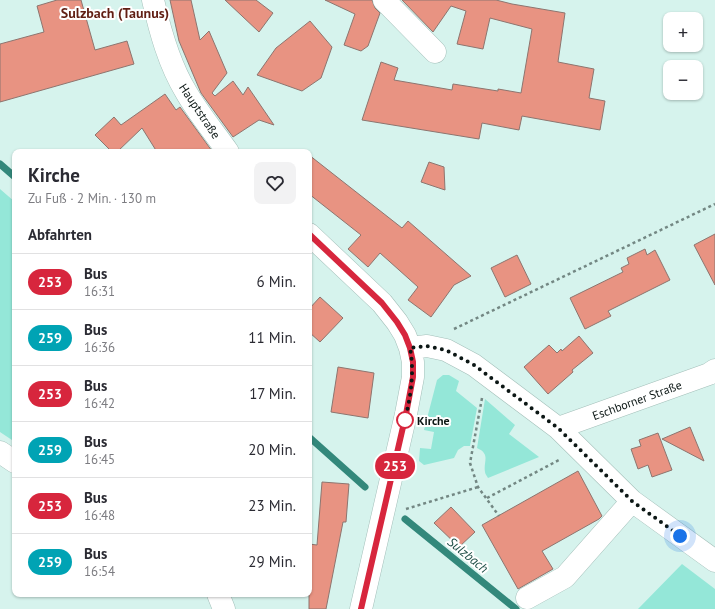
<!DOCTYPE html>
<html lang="de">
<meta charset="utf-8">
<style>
body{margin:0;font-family:"PT Sans",sans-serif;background:#f2f2f3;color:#2b2b33;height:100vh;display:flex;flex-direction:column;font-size:15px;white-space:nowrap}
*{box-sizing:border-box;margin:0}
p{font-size:13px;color:#7c7c81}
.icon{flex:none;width:22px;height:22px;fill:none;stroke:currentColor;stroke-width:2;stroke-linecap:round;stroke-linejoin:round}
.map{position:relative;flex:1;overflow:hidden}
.sheet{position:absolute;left:12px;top:149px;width:300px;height:448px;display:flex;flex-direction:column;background:#fff;border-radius:8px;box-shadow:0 1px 3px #0004}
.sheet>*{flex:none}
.badge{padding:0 8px;border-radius:13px;font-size:14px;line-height:26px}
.tools{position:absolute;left:663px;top:12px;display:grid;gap:8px}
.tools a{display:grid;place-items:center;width:40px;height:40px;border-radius:8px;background:#fff;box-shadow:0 1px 3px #0004;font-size:20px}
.you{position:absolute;width:20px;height:20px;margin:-10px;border:3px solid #fff;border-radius:50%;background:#1a73e8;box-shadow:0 0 0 6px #1a73e833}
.map>.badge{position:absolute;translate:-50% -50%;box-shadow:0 0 0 2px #fff}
h2{padding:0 16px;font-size:15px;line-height:36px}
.round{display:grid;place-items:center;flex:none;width:42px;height:42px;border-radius:8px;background:#f2f2f3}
.summary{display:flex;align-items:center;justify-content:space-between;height:68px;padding:0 16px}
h1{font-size:19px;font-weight:600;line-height:30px}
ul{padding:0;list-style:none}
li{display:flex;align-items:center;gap:12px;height:56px;padding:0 16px;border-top:1px solid #e1e1e2}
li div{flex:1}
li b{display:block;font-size:15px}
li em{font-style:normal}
li .badge{min-width:44px;font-weight:700;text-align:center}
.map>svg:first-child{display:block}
.green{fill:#94e7d8}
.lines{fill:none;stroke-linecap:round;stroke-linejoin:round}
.stream{stroke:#33887b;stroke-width:7}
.building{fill:#e89382;stroke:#8d756f}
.minor-casing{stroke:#a3bfb9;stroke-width:23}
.path{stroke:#738783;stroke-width:2.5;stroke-dasharray:3 3;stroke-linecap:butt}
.minor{stroke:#fff;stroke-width:22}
.line-casing{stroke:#fff;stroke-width:9}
.line{stroke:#d7263d;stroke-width:6}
.walk{stroke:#0c1715;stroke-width:4;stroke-dasharray:0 7.2}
.stop-dot{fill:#fff;stroke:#d7263d;stroke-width:2}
.labels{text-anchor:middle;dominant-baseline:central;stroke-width:4;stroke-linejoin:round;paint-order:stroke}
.street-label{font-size:12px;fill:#0c1715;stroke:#fff}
.stop-label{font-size:12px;font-weight:bold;fill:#0c1715;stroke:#fff;text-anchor:start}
.water-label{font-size:13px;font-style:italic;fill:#1e4f47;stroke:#fff}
.quarter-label{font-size:14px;font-weight:bold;fill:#611e13;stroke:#fff}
</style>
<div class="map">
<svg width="715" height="609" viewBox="0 0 715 609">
<rect width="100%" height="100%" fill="#d6f3ed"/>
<!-- green -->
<path class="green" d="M0,189l15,13v240l-15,-10z
M443,375h6l10,6 -3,10 21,17 -7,38h-6l-6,4 -4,8 -30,7 -5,-4 1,-13 11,1 3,-17 -10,-2 13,-50z
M485,399l30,26 -6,9 30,23 -51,21c-1,-2 -3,-4 -3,-6 -2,-10 6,-18 -8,-24z
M682,564l33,25v20h-77z"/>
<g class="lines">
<!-- stream -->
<path class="stream" d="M0,164l15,13
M309,437l56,50
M405,519l111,90"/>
</g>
<!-- building -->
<path class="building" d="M57,0h24l14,50 32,-9 7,23 -134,38v-58l44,-12 -7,-26z
M170,0h21l9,40 9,-9 18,42 -15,20 3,3 18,-15 10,14 5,-8 26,38 -15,-5 -26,17 -32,-44 -22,-52z
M225,0h31l17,13 -14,19z
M325,0h47l3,8 5,5 -12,33 -7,5 -17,-6 11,-31z
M402,0h94l16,4 53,9 -7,49 36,7 -5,29 16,3 -5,29 -78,-14 -3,14 -37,-7 -3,16 -117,-19 19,-58 17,6 -4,12 58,10 1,-6 45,7v-2l23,4 11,-64 -42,-11 -7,31 -26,-5 9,-33 -15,-5 -18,26z
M310,21l22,26 -11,31 -19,13 -45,-16 19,-27z
M165,94l11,16 4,-3 32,44 -55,1 -15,-24 -25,24h-5l-17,-17 19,-18 7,8z
M309,155l93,73 6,-7 63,55 -17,9 -23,32 -23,-17 10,-13 -38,-34 -12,14 -20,-18 13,-14 -52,-41z
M429,162l15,5 1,23 -24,-8z
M715,234v51l-21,-40z
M645,249l2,6 8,-5 15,30 -62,31 3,5 -26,13 -15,-31 53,-26 -2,-4 8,-4 -2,-6z
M517,255l14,29 -26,13 -14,-29z
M320,297l23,21 -23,24 -11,-10v-23z
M579,336l14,17 -21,17 1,2 -25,22 -24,-27 25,-22 8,8 4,-4 1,2z
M338,367l36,6 -6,45 -37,-6z
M690,427l14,34 -42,-22z
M658,433l14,37 -20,7 -4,-12 -10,4 -7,-20 10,-3 -2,-6z
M578,471l24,45 -3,3 -57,32 11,18 -35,20 -36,-64z
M322,482l27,2 -3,38h-3l-17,87h-17v-65l8,1z
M451,507l24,25 -16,15 -25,-24z"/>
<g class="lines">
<!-- minor casing -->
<g class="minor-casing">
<path id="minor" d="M153,0c7,31 16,64 33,92 12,21 28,40 42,60
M384,0l51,52
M309,234l73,69 15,19 8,13 5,13 3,14v15l-7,37 -45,195
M410,348l17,-2 19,4 28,15 84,63 74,73 83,60
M558,428l151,-54 6,-4
M0,452l15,10
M218,594l6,15
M527,598l38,-21 67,-76"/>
</g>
<!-- path -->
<path class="path" d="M454,329l261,-125
M482,398l-12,65 8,24 21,29
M487,498l72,-38
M406,509l72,-22"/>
<!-- minor -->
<use href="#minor" class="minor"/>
</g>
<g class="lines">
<!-- line casing -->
<g class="line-casing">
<path id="line" d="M309,234l73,69 15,19 8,13 5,13 3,14v15l-7,37 -45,195"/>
</g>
<!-- line -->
<use href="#line" class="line"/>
<!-- walk -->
<path class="walk" d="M405,420l-1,5c6,-26 11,-51 6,-77l17,-2 19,4 28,15 84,63 74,73 48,35"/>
</g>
<!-- markers -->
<circle class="stop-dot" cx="405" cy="420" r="8"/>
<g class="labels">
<!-- street labels -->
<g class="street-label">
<text transform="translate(200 111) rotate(56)">Hauptstraße</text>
<text transform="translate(637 400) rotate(-20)">Eschborner Straße</text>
</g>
<!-- stop labels -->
<g class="stop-label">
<text x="417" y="420">Kirche</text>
</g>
<!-- water labels -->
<g class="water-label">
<text transform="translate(468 555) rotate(39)">Sulzbach</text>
</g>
<!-- quarter labels -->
<g class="quarter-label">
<text x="115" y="13">Sulzbach (Taunus)</text>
</g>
</g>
</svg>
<div class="tools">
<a>+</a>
<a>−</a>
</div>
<div class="you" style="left:680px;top:536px"></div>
<b class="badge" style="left:395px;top:466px;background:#d7263d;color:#fff">253</b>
<section class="sheet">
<div class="summary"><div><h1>Kirche</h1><p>Zu Fuß · 2 Min. · 130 m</p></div><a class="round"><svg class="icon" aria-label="heart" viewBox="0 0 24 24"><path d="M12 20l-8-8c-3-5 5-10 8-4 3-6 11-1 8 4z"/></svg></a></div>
<h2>Abfahrten</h2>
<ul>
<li><span class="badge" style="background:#d7263d;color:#fff">253</span><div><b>Bus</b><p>16:31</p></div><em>6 Min.</em></li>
<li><span class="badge" style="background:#00a3b4;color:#fff">259</span><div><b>Bus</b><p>16:36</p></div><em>11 Min.</em></li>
<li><span class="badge" style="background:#d7263d;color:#fff">253</span><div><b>Bus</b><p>16:42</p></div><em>17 Min.</em></li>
<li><span class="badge" style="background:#00a3b4;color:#fff">259</span><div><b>Bus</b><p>16:45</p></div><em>20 Min.</em></li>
<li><span class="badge" style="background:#d7263d;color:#fff">253</span><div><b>Bus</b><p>16:48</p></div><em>23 Min.</em></li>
<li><span class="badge" style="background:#00a3b4;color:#fff">259</span><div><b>Bus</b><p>16:54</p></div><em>29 Min.</em></li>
</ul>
</section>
</div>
